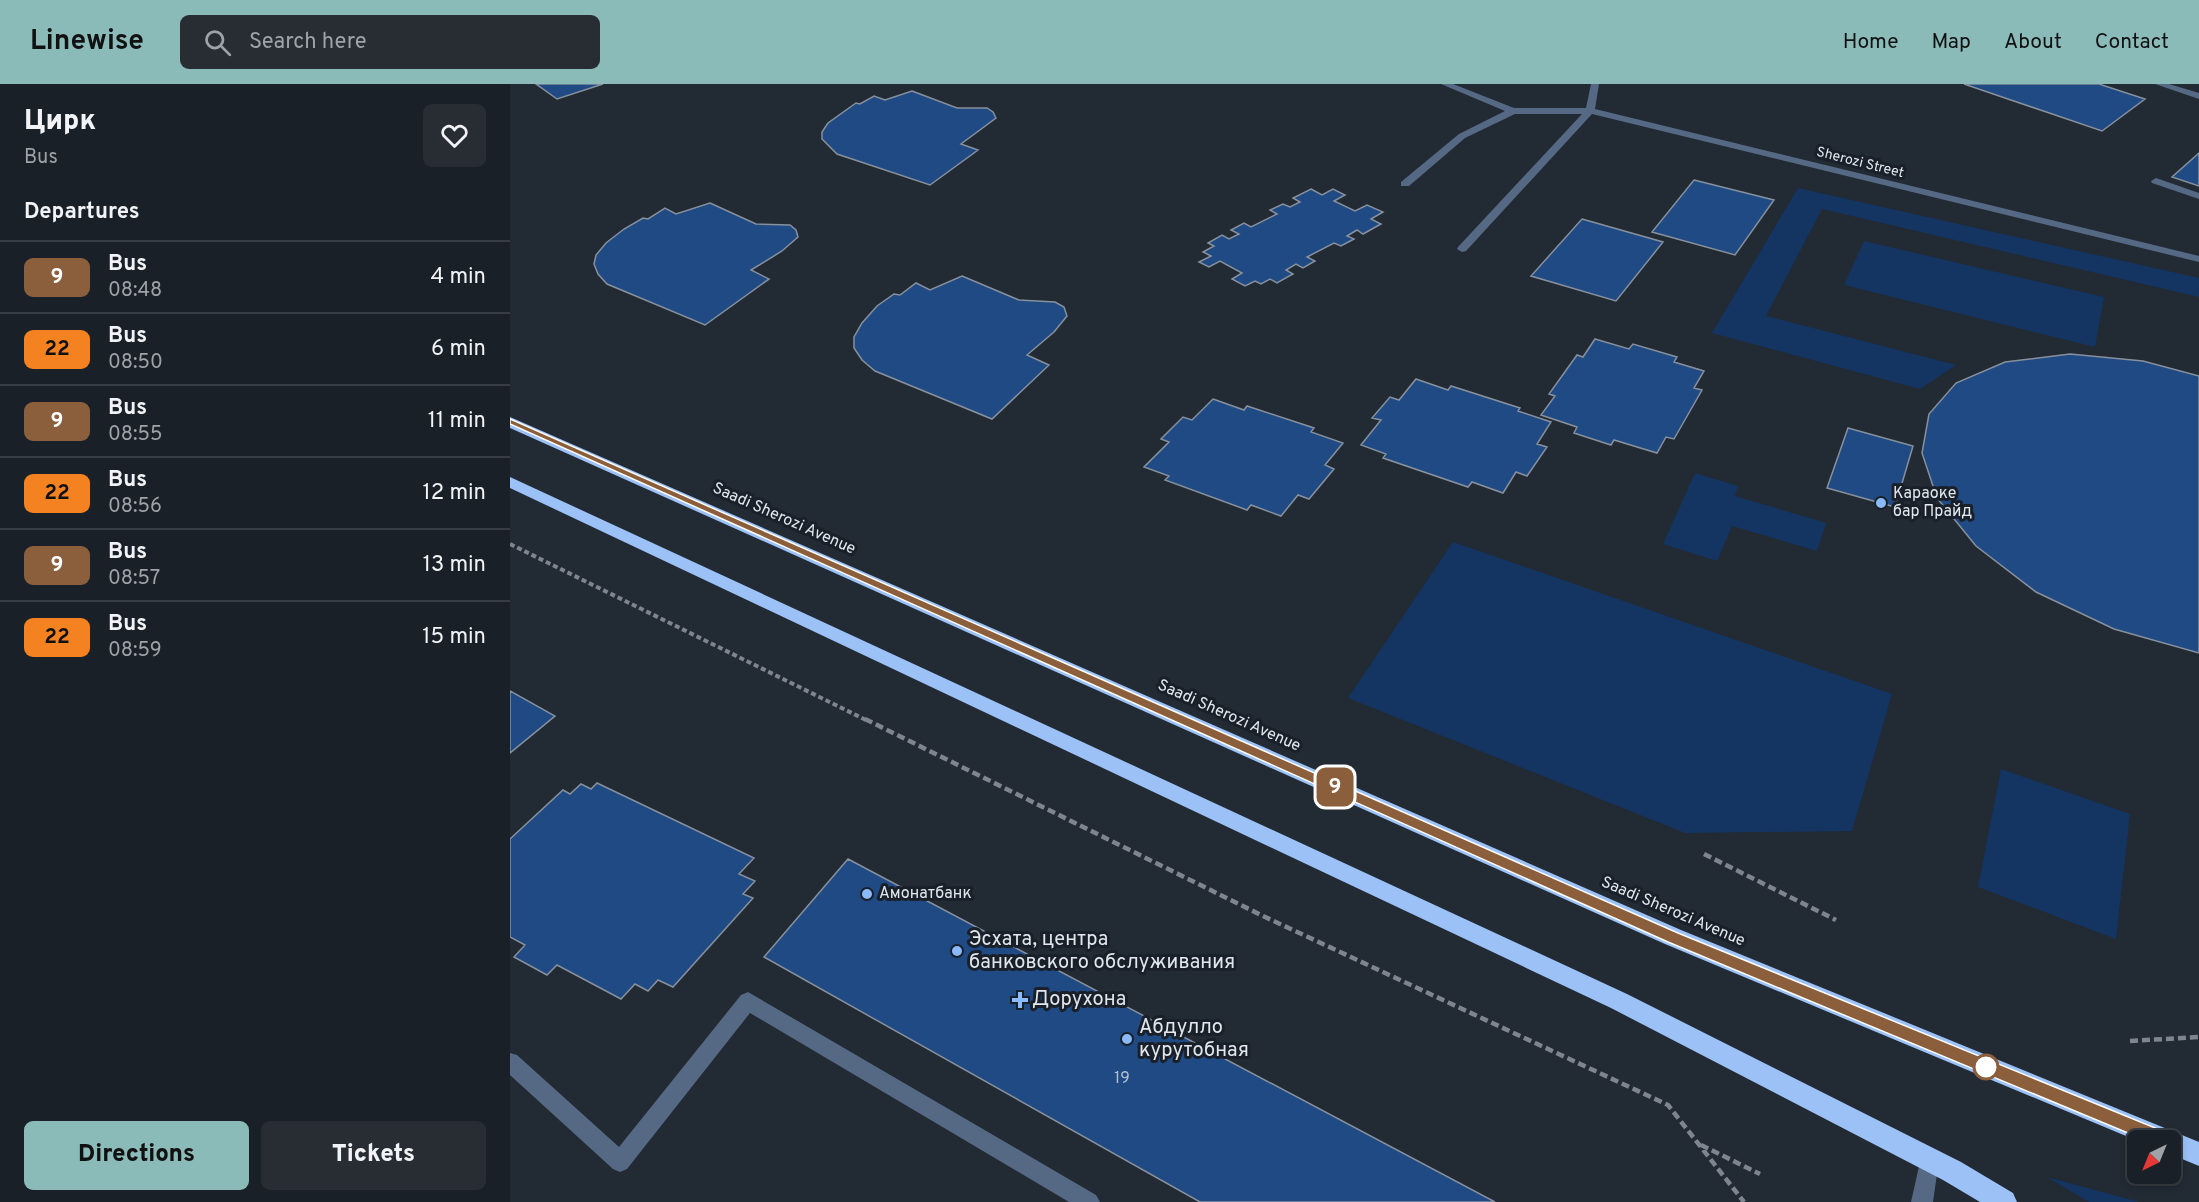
<!DOCTYPE html>
<meta charset="utf-8">
<style>
body{margin:0;font-family:Overpass,sans-serif;background:#272d33;color:#f1f3f6;height:100vh;display:flex;flex-direction:column;font-size:22px;white-space:nowrap}
*{box-sizing:border-box;margin:0}
p{font-size:20px;color:#9fa3a7}
.icon{flex:none;width:33px;height:33px;fill:none;stroke:currentColor;stroke-width:2;stroke-linecap:round;stroke-linejoin:round}
.map{position:relative;flex:1;overflow:hidden}
.drawer{display:flex;flex-direction:column;background:#1a2027;width:510px}
.drawer>*{flex:none}
.badge{padding:0 12px;border-radius:9px;font-size:21px;line-height:39px}
.needle{width:39px;rotate:223deg}
.tools{position:absolute;left:1617px;top:1046px;display:grid;gap:12px}
.tools a{display:grid;place-items:center;width:54px;height:54px;border-radius:9px;background:#1a2027;box-shadow:0 3px 9px #0003,0 0 0 2px #383e44;font-size:30px}
.map>.badge{position:absolute;translate:-50% -50%;box-shadow:0 0 0 3px #fff}
h2{padding:0 24px;font-size:22px;line-height:54px}
.round{display:grid;place-items:center;flex:none;width:63px;height:63px;border-radius:9px;background:#272d33}
.summary{display:flex;align-items:center;justify-content:space-between;height:102px;padding:0 24px}
h1{font-size:28px;font-weight:800;line-height:45px}
.cta{display:flex;gap:12px;margin-top:auto;padding:12px 24px}
.cta a{flex:1;height:69px;border-radius:9px;background:#8bbbb9;color:#111;font-size:24px;font-weight:800;line-height:69px;text-align:center}
.cta a+a{background:#272d33;color:#f1f3f6}
ul{padding:0;list-style:none}
li{display:flex;align-items:center;gap:18px;height:72px;padding:0 24px;border-top:2px solid #383e44}
li div{flex:1}
li b{display:block;font-size:22px}
li em{font-style:normal}
li .badge{min-width:66px;font-weight:700;text-align:center}
header{display:flex;align-items:center;gap:36px;box-sizing:border-box;height:84px;padding:0 30px;background:#8bbbb9;color:#111}
header strong{font-size:28px}
nav{display:flex;gap:33px;margin-inline-start:auto;font-size:21px}
.search{width:420px;height:54px;background:#272d33;display:flex;align-items:center;gap:15px;box-sizing:border-box;padding:0 21px;border-radius:9px;color:#9fa3a7;font-size:22px}
main{display:flex;flex:1;min-height:0}
.map>svg:first-child{display:block}
.green{fill:#143561}
.building{fill:#1f4a83;stroke:#87909d;stroke-width:1.5}
.lines{fill:none;stroke-linecap:round;stroke-linejoin:round}
.path-far1{stroke:#7e858e;stroke-width:4;stroke-dasharray:5 3;stroke-linecap:butt}
.path{stroke:#7e858e;stroke-width:4.5;stroke-dasharray:8 4;stroke-linecap:butt}
.lane{fill:#566984;fill-rule:evenodd}
.street{fill:#566984;fill-rule:evenodd}
.highway{fill:#9bc1f6;fill-rule:evenodd}
.line{fill:#8b5e3c;stroke:#fff;stroke-width:1.5}
.poi-dot{fill:#8abafc;stroke:#19202a;stroke-width:2}
.stop-dot{fill:#fff;stroke:#8b5e3c;stroke-width:3}
.labels{text-anchor:middle;dominant-baseline:central;stroke-width:6;stroke-linejoin:round;paint-order:stroke}
.far-street-label{font-size:14px;fill:#e2e7ee;stroke:#19202a}
.poi-label{font-size:16px;fill:#e2e7ee;stroke:#19202a;text-anchor:start}
.street-label{font-size:16px;fill:#e2e7ee;stroke:#19202a}
.near-number-label{font-size:16px;fill:#b1c0d3}
.near-poi-label{font-size:20px;fill:#e2e7ee;stroke:#19202a;text-anchor:start}
</style>
<header>
<strong>Linewise</strong>
<div class="search"><svg class="icon" aria-label="search" viewBox="0 0 24 24"><circle cx="10" cy="10" r="6"/><path d="M15 15l6 6"/></svg>Search here</div>
<nav><a>Home</a><a>Map</a><a>About</a><a>Contact</a></nav>
</header>
<main>
<section class="drawer">
<div class="summary"><div><h1>Цирк</h1><p>Bus</p></div><a class="round"><svg class="icon" aria-label="heart" viewBox="0 0 24 24"><path d="M12 20l-8-8c-3-5 5-10 8-4 3-6 11-1 8 4z"/></svg></a></div>
<h2>Departures</h2>
<ul>
<li><span class="badge" style="background:#8b5e3c;color:#fff">9</span><div><b>Bus</b><p>08:48</p></div><em>4 min</em></li>
<li><span class="badge" style="background:#f58220;color:#111">22</span><div><b>Bus</b><p>08:50</p></div><em>6 min</em></li>
<li><span class="badge" style="background:#8b5e3c;color:#fff">9</span><div><b>Bus</b><p>08:55</p></div><em>11 min</em></li>
<li><span class="badge" style="background:#f58220;color:#111">22</span><div><b>Bus</b><p>08:56</p></div><em>12 min</em></li>
<li><span class="badge" style="background:#8b5e3c;color:#fff">9</span><div><b>Bus</b><p>08:57</p></div><em>13 min</em></li>
<li><span class="badge" style="background:#f58220;color:#111">22</span><div><b>Bus</b><p>08:59</p></div><em>15 min</em></li>
</ul>
<div class="cta"><a>Directions</a><a>Tickets</a></div>
</section>
<div class="map">
<svg width="1689" height="1118" viewBox="0 0 1689 1118">
<rect width="100%" height="100%" fill="#222a34"/>
<!-- green -->
<path class="green" d="M1288,104l401,90v19l-377,-88 -56,107 190,49 -36,24 -208,-56z
M1354,157l240,56 -9,50 -251,-62z
M1185,389l43,13 -3,10 91,27 -9,28 -85,-25 -15,35 -54,-17z
M943,458l439,152 -40,137 -167,2 -337,-135z
M1491,685l129,45 -14,125 -138,-52z
M1537,1093l92,25h-50z"/>
<!-- building -->
<path class="building" d="M26,0h67l-46,15z
M1454,0h135l46,15 -43,32z
M402,7l45,17h30l6,4 3,6 -35,26 17,6 -48,35 -93,-31 -15,-15v-7l6,-9 28,-20 4,1 14,-8 11,4z
M1689,69v33l-27,-9z
M1184,96l80,20 -39,55 -83,-23z
M801,105l11,6 11,-6 12,6 -11,6 21,10 12,-6 16,7 -12,7 10,5 -18,10 -6,-4 -10,6 7,3 -13,7 -7,-3 -27,14 8,4 -12,7 -7,-4 -10,6 7,4 -16,9 -7,-4 -9,5 -6,-3 -10,5 -13,-7 10,-6 -22,-12 -11,6 -10,-5 12,-6 -8,-4 11,-6 -6,-3 14,-8 7,4 10,-5 -8,-4 13,-7 7,4 26,-13 -7,-4 13,-6 7,3 10,-5 -7,-4z
M200,119l46,21 34,1 6,5 2,7 -16,14 -31,19 18,9 -64,46 -98,-41 -9,-10 -4,-10 2,-9 10,-12 18,-14 19,-11 5,1 17,-11 11,6z
M1072,135l81,23 -47,59 -85,-25z
M452,192l57,24 36,2 9,5 3,9 -13,16 -27,23 22,10 -57,54 -117,-48 -13,-11 -8,-12v-11l8,-14 15,-17 17,-12 6,1 16,-12 14,7z
M1085,255l34,10 4,-5 44,13 -3,5 30,9 -10,17 8,2 -28,49 -8,-2 -9,16 -43,-13 -3,5 -37,-12 3,-6 -36,-12 14,-19 -6,-2 28,-39 6,2z
M1560,270l73,7 56,15v277l-85,-24 -78,-37 -60,-46 -39,-48 -15,-45 7,-39 27,-31 49,-21z
M906,295l32,11 3,-4 69,22 -2,3 33,11 -14,22 10,3 -20,29 -11,-4 -13,21 -31,-11 -4,5 -85,-29 3,-4 -25,-9 20,-25 -9,-2 18,-21 9,3z
M703,315l31,11 3,-4 67,22 -3,4 32,11 -18,22 9,4 -25,30 -11,-4 -17,21 -30,-11 -4,5 -82,-30 4,-4 -25,-9 25,-25 -8,-3 22,-22 9,3z
M1338,344l65,18 -18,61 -68,-19z
M0,607l45,25 -45,37z
M87,699l157,75 -15,16 16,7 -12,13 10,4 -80,89 -15,-7 -10,11 -13,-7 -14,15 -64,-34 -10,10 -33,-18 11,-12 -15,-8v-98l53,-49 7,4 11,-10 10,5z
M338,775l647,343h-295l-436,-245z"/>
<g class="lines">
<!-- path-far1 -->
<path class="path-far1" d="M0,460l358,177"/>
<!-- path -->
<path class="path" d="M355,635l398,197 405,189 76,97
M1194,770l132,66
M1620,957l69,-4
M1191,1061l59,29"/>
<!-- lane -->
<path class="lane" d="M931,0h12l61,24h72l5,-24h8l-4,25 604,147v6l-607,-148 -126,137 -4,1 -5,-3 1,-2 124,-133h-67l-50,24 -56,48h-8v-4l58,-48 46,-23z
M1645,0h14l30,9v6z
M1646,94l43,15v6l-47,-16 -1,-2z"/>
<!-- street -->
<path class="street" d="M238,908l348,203 4,7h-31l-319,-189 -123,156 -7,3 -7,-3 -103,-94v-22l7,2 102,92 122,-152z
M1419,1066l7,3 3,7 -6,42h-22l11,-49z"/>
<!-- highway -->
<path class="highway" d="M0,333l1171,513 518,212v24l-29,-12v-14l-32,1 -473,-197 -1155,-516z
M0,393l1117,517 334,168 52,31 4,9h-37l-37,-22 -332,-172 -1101,-520z"/>
</g>
<!-- line -->
<path class="line" d="M0,335l1168,514 492,201 2,6 -2,6 -6,2 -496,-206 -1158,-518z"/>
<!-- markers -->
<g class="poi-dot">
<circle cx="1371" cy="419" r="6"/>
<circle cx="357" cy="810" r="6"/>
<circle cx="447" cy="867" r="6"/>
<path d="M507 907h6v6h6v6h-6v6h-6v-6h-6v-6h6z"/>
<circle cx="617" cy="955" r="6"/>
</g>
<circle class="stop-dot" cx="1476" cy="983" r="12"/>
<g class="labels">
<!-- far-street labels -->
<g class="far-street-label">
<text transform="translate(1350 79) rotate(14)">Sherozi Street</text>
</g>
<!-- poi labels -->
<g class="poi-label">
<text x="1383" y="410">Караоке<tspan x="1383" dy="18">бар Прайд</tspan></text>
<text x="369" y="810">Амонатбанк</text>
</g>
<!-- street labels -->
<g class="street-label">
<text transform="translate(274 435) rotate(24)">Saadi Sherozi Avenue</text>
<text transform="translate(719 632) rotate(24)">Saadi Sherozi Avenue</text>
<text transform="translate(1163 828) rotate(23)">Saadi Sherozi Avenue</text>
</g>
<!-- near-number labels -->
<g class="near-number-label">
<text x="612" y="995">19</text>
</g>
<!-- near-poi labels -->
<g class="near-poi-label">
<text x="459" y="856">Эсхата, центра<tspan x="459" dy="23">банковского обслуживания</tspan></text>
<text x="522" y="916">Дорухона</text>
<text x="629" y="944">Абдулло<tspan x="629" dy="23">курутобная</tspan></text>
</g>
</g>
</svg>
<div class="tools">
<a><svg class="needle" viewBox="-14 -14 28 28"><path d="M0-13l5 13h-10z" fill="#e53935"/><path d="M0 13l5-13h-10z" fill="#9fa3a7"/></svg></a>
</div>
<b class="badge" style="left:825px;top:703px;background:#8b5e3c;color:#fff">9</b>
</div>
</main>
